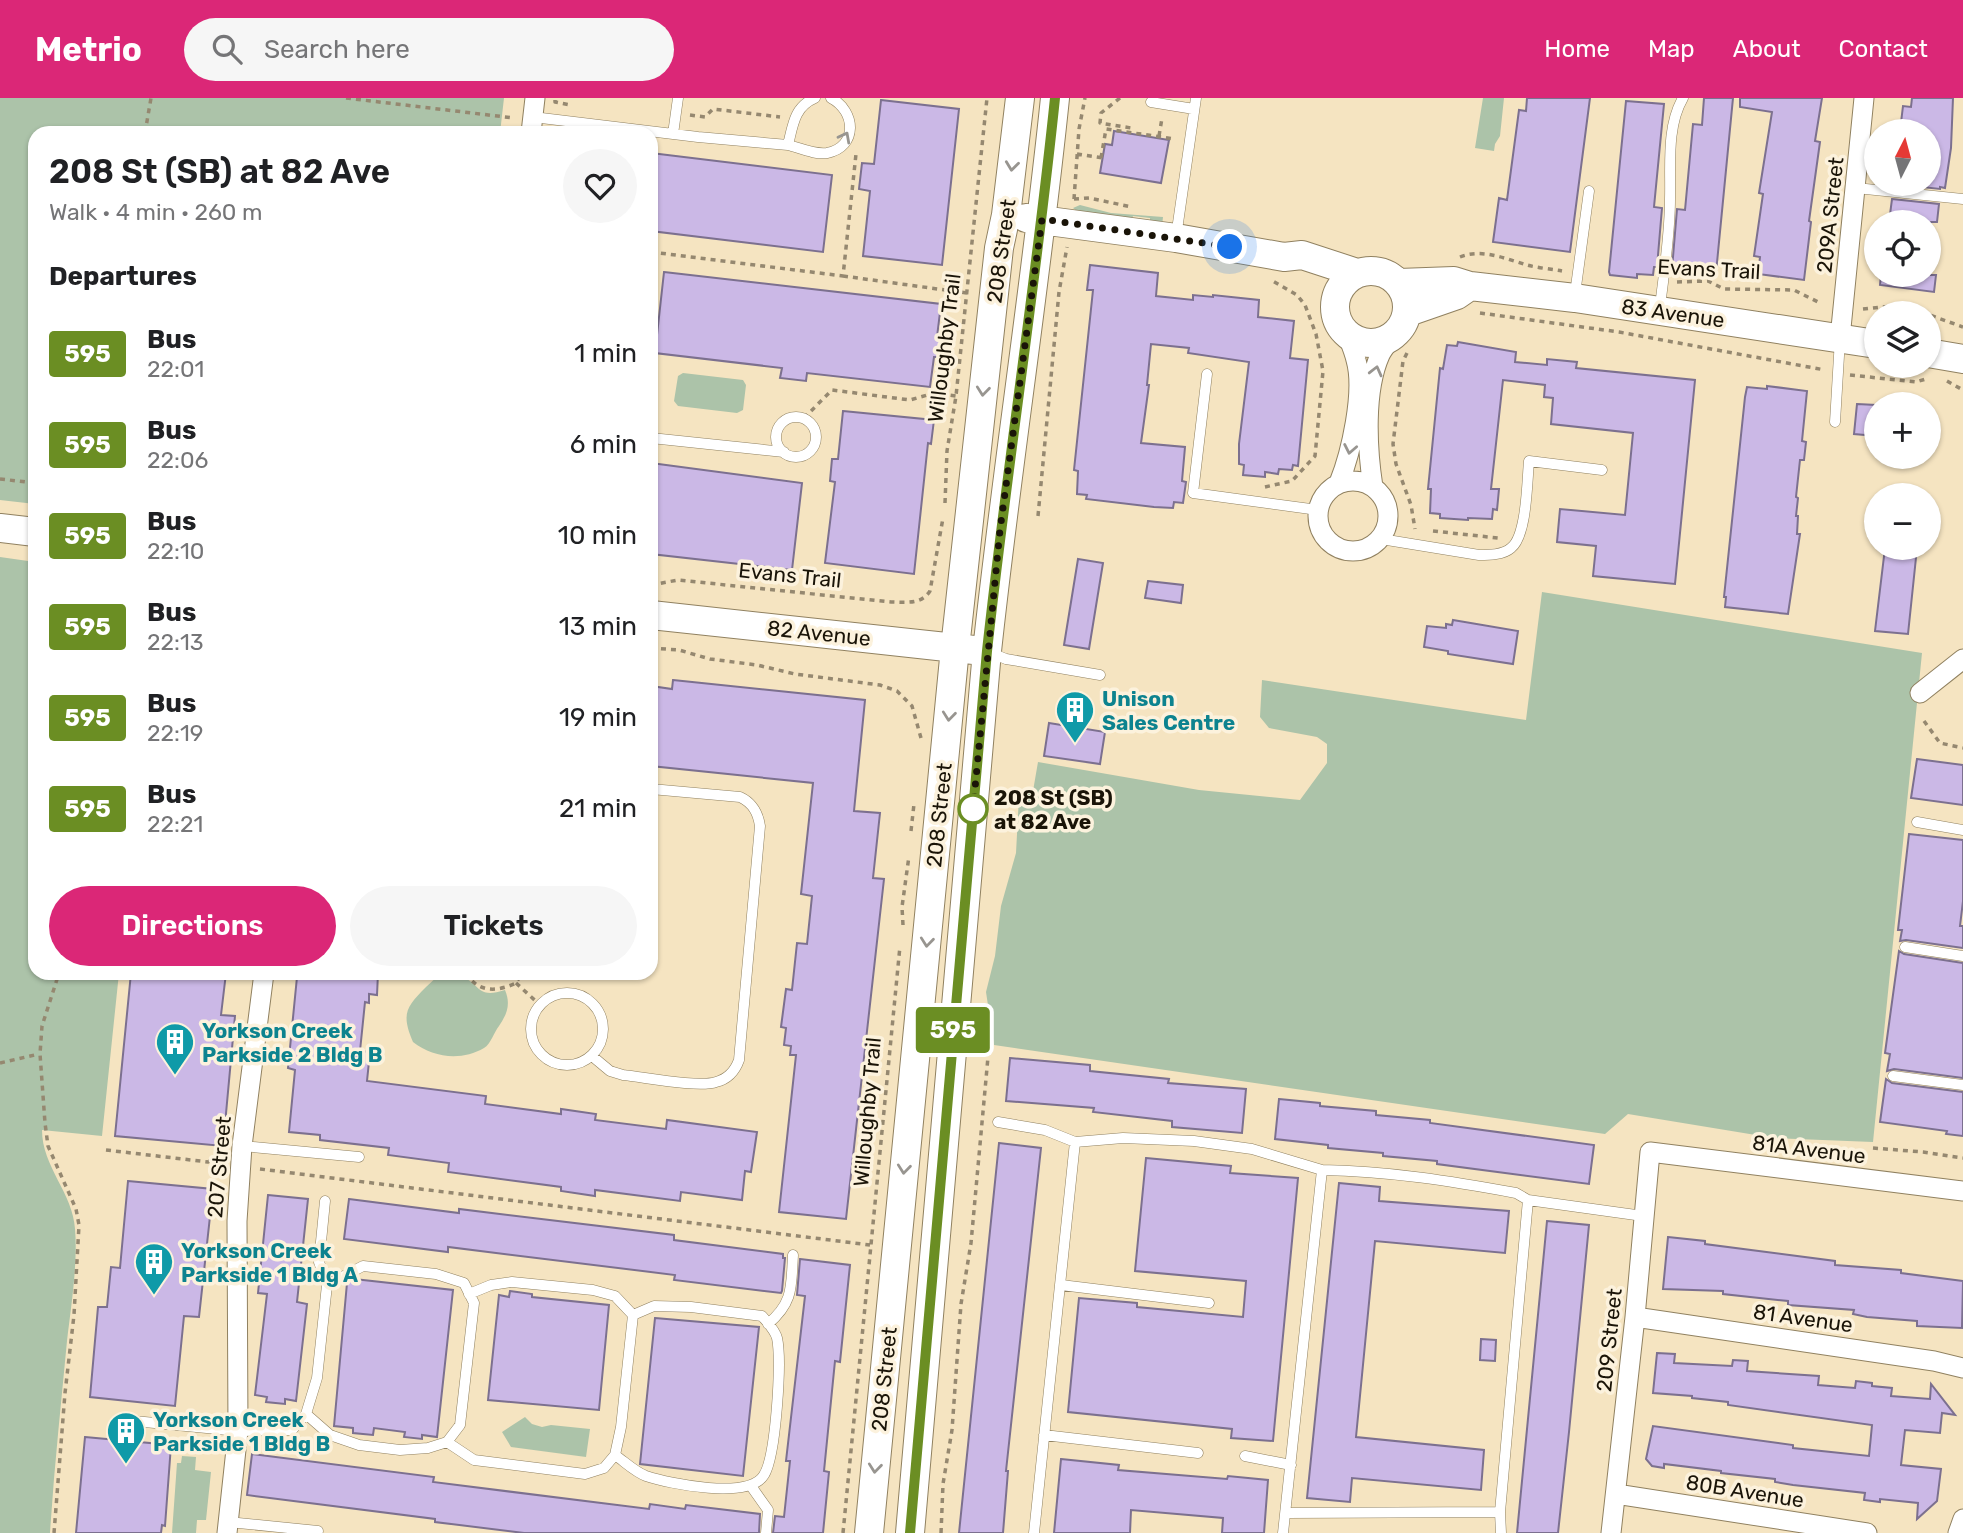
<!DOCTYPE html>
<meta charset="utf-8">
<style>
body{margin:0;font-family:Rubik,sans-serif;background:#f6f6f6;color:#202124;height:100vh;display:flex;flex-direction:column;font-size:26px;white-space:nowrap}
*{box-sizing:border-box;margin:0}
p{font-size:23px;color:#757577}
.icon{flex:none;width:38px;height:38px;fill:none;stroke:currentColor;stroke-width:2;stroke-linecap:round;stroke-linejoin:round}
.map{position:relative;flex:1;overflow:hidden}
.side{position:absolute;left:28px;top:28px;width:630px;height:854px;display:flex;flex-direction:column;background:#fff;border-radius:21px;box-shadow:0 2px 5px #0004}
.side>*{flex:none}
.badge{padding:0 14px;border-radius:5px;font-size:24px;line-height:46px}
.needle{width:46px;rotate:6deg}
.buttons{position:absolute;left:1864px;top:21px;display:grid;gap:14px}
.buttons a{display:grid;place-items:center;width:77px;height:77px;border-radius:50%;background:#fff;box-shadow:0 2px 5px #0004;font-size:35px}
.you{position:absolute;width:35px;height:35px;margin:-18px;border:5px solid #fff;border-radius:50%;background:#1a73e8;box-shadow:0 0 0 10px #1a73e833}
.map>.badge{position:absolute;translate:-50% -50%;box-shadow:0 0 0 4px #fff}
h2{padding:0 21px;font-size:26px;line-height:63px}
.round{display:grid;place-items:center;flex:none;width:74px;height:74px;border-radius:37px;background:#f6f6f6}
.overview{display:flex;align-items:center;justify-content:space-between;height:119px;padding:0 21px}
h1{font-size:33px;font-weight:600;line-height:52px}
.action{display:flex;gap:14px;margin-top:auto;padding:14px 21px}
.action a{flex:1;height:80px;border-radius:42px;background:#db2777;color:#fff;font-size:28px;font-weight:600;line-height:80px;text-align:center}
.action a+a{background:#f6f6f6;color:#202124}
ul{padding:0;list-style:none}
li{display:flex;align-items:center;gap:21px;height:91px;padding:0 21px}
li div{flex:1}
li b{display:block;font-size:26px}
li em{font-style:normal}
li .badge{min-width:77px;font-weight:700;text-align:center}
header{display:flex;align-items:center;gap:42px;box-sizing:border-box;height:98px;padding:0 35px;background:#db2777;color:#fff}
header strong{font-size:33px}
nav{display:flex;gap:38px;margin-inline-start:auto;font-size:24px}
.search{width:490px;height:63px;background:#f6f6f6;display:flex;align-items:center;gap:18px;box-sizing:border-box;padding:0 24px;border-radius:38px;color:#757577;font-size:26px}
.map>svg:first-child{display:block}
.green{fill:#acc3a9}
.building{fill:#cbb8e6;stroke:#7c708f;stroke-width:2}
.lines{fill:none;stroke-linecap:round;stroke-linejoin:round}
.lane-casing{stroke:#908160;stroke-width:11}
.street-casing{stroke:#908160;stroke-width:21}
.secondary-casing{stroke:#908160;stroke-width:30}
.path{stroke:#958870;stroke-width:3.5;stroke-dasharray:5 5;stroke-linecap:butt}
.lane{stroke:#fff;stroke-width:10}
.street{stroke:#fff;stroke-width:19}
.secondary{stroke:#fff;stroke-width:28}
.oneway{stroke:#989590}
.line-casing{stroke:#fff;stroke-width:16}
.line{stroke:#6b8e23;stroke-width:10}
.walk{stroke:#1a1408;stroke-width:7;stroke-dasharray:0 12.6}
.stop-dot{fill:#fff;stroke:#6b8e23;stroke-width:3.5}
.labels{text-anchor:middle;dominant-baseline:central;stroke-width:7;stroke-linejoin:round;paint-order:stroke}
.street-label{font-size:21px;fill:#1a1408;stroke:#fcf2dd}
.culture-label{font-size:21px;font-weight:bold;fill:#0d838f;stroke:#fcf2dd;text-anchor:start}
.stop-label{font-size:21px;font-weight:bold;fill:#1a1408;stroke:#fcf2dd;text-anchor:start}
</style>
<header>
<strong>Metrio</strong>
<div class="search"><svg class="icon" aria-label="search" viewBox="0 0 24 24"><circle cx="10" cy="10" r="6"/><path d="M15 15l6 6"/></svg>Search here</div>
<nav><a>Home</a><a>Map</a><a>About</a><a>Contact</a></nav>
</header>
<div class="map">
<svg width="1963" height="1435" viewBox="0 0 1963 1435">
<rect width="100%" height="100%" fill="#f5e4c1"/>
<!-- green -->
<path class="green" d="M0,0h504l-4,35h-465v371l-35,-4z
M1483,0h21l-4,38 -5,8 -1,7 -19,-3z
M1080,107l31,8 52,4 -1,9 -12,-2v-6l-17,-2 -2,5 -53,-9 -5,-4z
M683,275l60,7 3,5 -3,25 -6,3 -59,-7 -4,-5 4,-25z
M0,459l35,5v411h84l-17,163 -60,-6c0,37 31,63 33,99 3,34 -4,78 -8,112 -6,64 -13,128 -17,192h-50z
M1542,494l380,61 -49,489 -99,-4 -146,-24 -23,20 -611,-89 -8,-53 9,-36 6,-50 15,-53 3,-57 14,-5 5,-29 161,28 101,10 27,-37v-19l-10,-7 -48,-9 -9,-11 2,-37 264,40z
M445,876c6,1 13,1 18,3 18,8 14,22 42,13 6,14 2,24 -6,36 -5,6 -8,18 -15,22 -22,13 -51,10 -71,-6 -12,-28 -7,-35 13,-55 7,-6 10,-11 19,-13z
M525,1319l7,7 10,3 9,-2 39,4 -4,28 -75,-10 -9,-15z
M182,1358l14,1 -1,13 16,2 -5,48h-9l-1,13h-24l5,-70h4z"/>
<!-- building -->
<path class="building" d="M1527,0h63l-20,154 -77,-10 6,-44 8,2 12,-90 7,1z
M1704,0h29l-17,175 -44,-4 5,-60 8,1 8,-86 9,1z
M1740,0h82l-7,43 5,1 -11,79 2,1 -7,58 -46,-6 2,-17 -6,-1 9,-62 -4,-1 13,-81 -32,-5z
M1912,0h41l-2,50 -6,40 -5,-1v2l-46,-5h34v-53h-28l3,-25 8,1z
M881,2l78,9 -17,156 -79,-9 7,-65 -11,-2 3,-26 12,1z
M1626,3l38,3 -10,103 8,1 -5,59h-3l-1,8 -16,-1v4l-27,-3 -1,-3z
M1114,33l55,9 -8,43 -61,-10 5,-29 7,1z
M651,55l181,22 -9,77 -172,-21z
M1892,101l47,5 -2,18h-48z
M1090,167l68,8 -2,23 37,4v-5l20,2v-2l46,5 -1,17 36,4 -4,37 18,2 -10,106 -5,-1 -1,5 -13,-1 -1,5 -13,-2v5l-22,-2 1,-10 -5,-1v-20l10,-82 -61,-9 1,-5 -38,-4 -4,41h2l-8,58 44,4 -3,34 4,1 -3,21 -9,-1 -1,6 -19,-1 -68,-8 1,-4 -10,-1 1,-23 -4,-1 19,-180h-6z
M664,174l277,32 -4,33h5l-2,20h-6l-4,30 -123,-14 -1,8 -26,-3 2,-10 -127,-15z
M1881,177h55l-2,17 -54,-7z
M1458,244l58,10 -1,10 32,3v-6l30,3 -1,6 119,12 -20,204 -82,-8 3,-30 -39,-4 3,-33 65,6 8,-82 -82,-9 2,-26 -9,-1 1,-12 -42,-5 -12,109h8l-2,21 -4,-1 -1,10 -24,-1v2l-28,-2v-4l-10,-1 1,-24h-3l12,-121 3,1 4,-24 10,1z
M1767,288l40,5 -5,50 4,1 -2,18h-4l-4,37 2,1 -2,18h2l-1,18h3l-12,80 -63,-7 1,-10h-2l21,-200 2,-10 20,2z
M1857,306l19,1v31l-22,-2z
M843,313l91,9 -3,24 -3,-1 -14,131 -89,-11 10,-81 -5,-1 2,-22h6z
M651,365l151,20 -10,87 -141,-16z
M1885,450h32l-9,86 -33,-3z
M1078,461l25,4 -14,86 -25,-4z
M1148,483l35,4 -2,18 -36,-5z
M1453,522l65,11 -5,33 -65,-10v-3l-24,-4 3,-21 19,2v-4l6,1z
M673,582l192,20 -11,111 26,2 -7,65 11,1 -38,340 -67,-7 17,-157h-6l1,-9 -7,-1 2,-17 -5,-1 5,-38 6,1 5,-47 10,1 5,-48 -11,-2 12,-111 -162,-17v-80l21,3z
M1049,625l56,9 -5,32 -56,-8z
M1917,661l46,6v40l-52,-7z
M1909,736l54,6v61l-3,25h3v22l-57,-8 -6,1 2,-11h-4z
M1899,853l5,3 59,9v115l-69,-9 -7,2 3,-17 -5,-1z
M131,875h95l-5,42 14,1 -12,130 -108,-10z
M305,875h73l-1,22 -8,-1v9l-4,-1 -5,49 10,1 -3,29 119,15 -1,8 76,10v-5l35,5 -1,6 71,9 1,-9 90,12 -6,40 -6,-1 -3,29 -61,-8 -1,9 -85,-11v6l-34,-5v-4l-113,-15 1,-9 -61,-8 1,-7 -69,-8v-5l-31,-3 6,-62 -7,-2 9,-91h8z
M1010,960l80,7v6l79,8 -1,4 78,6 -4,44 -70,-6v-6l-79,-9 1,-4 -88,-7z
M1886,981l6,4 71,9v44l-17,-2 1,-3 -67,-9z
M1279,1001l41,4v3l56,5v4l54,5v3l164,22 -5,39 -152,-20v-3l-54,-5v-3l-55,-5v-3l-53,-6z
M999,1045l42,5 -35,323h2l-5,62h-44z
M1146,1060l85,8 -1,7 68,5 -25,263 -42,-3 1,-9 -164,-17 11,-114 58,5v4l106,10 3,-36 -111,-10z
M128,1083l85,8 -14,128 -15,-1 -9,90 -85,-9 8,-90h9l4,-40 9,1z
M1339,1085l41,4 -1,14 130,10 -4,42 -130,-12 -19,196 128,13 -3,40 -129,-12 -2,24 -43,-4z
M268,1097l40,4 -11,103 10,2 -11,97 -11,-2v5l-19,-2 1,-5 -12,-2 12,-101 -9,-1z
M349,1101l110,14v-4l215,26v5l109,14v4h2l-3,33 -1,2 -107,-13 1,-5 -227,-28v5l-104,-13z
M1547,1123l42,4 -20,207 -11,101h-41z
M1668,1139l37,4v3l130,17v4l66,5v3l62,8 -1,47 -45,-2v-5l-50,-4 -14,-3 1,-4 -66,-5v-4l-65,-7v-3l-60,-2z
M800,1161l50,6 -10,97 -5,-1 -11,110 5,1 -6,61h-50l2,-17 9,1 6,-56h-4l19,-165 -8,-1z
M354,1181l99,11 -16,147 -15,-2v4l-18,-2 1,-5 -31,-4 -1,7 -20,-2v-5l-19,-2 13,-143z
M510,1193l22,3v3l77,8 -10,105 -111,-10 11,-105 10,2z
M655,1220l104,9 -16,149 -103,-12z
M1481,1241l15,1 -1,21 -15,-1z
M1657,1255l18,1 -1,9 58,3 1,-6 15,1 -1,10 72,5 -1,9 37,3 1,-7 16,2v3l20,2 -1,8 39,3 1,-15 24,31 -13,-2 -2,20 -35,-3 -4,35 40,4 -4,32 -20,18 1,-16 -38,-4v3l-16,-2 1,-7 -72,-8 -18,-3v-3l-54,-6v-2l-57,-7v4l-12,-2 -6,-7 7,-33 140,19v3l76,8 3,-31 -144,-20v-3l-36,-4v-2l-39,-3z
M85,1339l86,8 -6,81 -3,-1 -1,8h-85z
M252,1356l182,23 -1,5 216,27 1,-5 35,5 1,-4 74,9 -1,19h-235l-89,-11v-3l-188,-24z
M1061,1361l58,6 -1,5 109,9 1,-3 40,4 -4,53h-42l1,-15 -92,-8 -1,23h-76z"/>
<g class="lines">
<!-- lane casing -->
<g class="lane-casing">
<path id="lane" d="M815,0c-21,9 -22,27 -27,47 12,3 27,10 39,8 31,-6 29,-42 4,-55
M1151,4l43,7
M533,19l165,20 90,8
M673,36l5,-36
M1856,90l107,11
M1176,139l20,-139
M1575,196l14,-103
M1660,209c4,-35 10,-72 10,-108 1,-32 -4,-72 13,-101
M1207,276l-14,119 125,17
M776 339a20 20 0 1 1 40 0a20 20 0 1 1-40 0Z
M1835,324l5,-83
M651,340l133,14
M1381,441l98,16c10,0 24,0 32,-7 16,-12 16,-67 18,-87l73,9
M991,555l15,6 94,16
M1917,724l46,8
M1905,849l58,9
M531 931a36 36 0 1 1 72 0a36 36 0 1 1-72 0Z
M592,958l18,15 13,4c21,2 75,13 93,7 12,-3 19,-11 23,-22l21,-234c-2,-13 -7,-23 -20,-29l-89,-8
M1893,978l70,9
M998,1024l47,8 30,12 48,-4 71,3 58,8 70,21
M242,1048l117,11
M1061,1187l148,18
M768,1226c26,-22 23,-38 25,-69
M306,1316l24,21 29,10 41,5 28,-2 19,-6 13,-17 14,-122 -10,-20 -28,-9 -73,-8 -36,19
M134,1323l104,10 54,-1 14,-16 11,-36 10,-93 -8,-23 6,-61
M1044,1337l154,18
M447,1344l27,18 111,14 19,-6 11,-13 6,-28 12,-112 -18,-19 -22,-6 -81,-8 -21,3 -22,9
M615,1357c10,7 20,17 31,21 24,8 103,24 118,-1 12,-19 18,-115 13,-137 -2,-8 -10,-16 -15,-22l-71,-9 -37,-1 -21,9
M1245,1358l46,9
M751,1388l17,24 -2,23
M1286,1415l214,-1
M228,1424l90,9
M1034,1435l41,-391
M1283,1435l39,-363c66,1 129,11 194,23l12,7 115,16
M1501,1435l-1,-21 28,-312"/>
</g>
<!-- street casing -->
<g class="street-casing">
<path id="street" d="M531,35l4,-35
M1840,240l24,-240
M1318 418a35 35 0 1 1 70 0a35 35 0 1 1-70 0Z
M1339,385c12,-30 26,-91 17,-123 -2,-9 -6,-18 -9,-26
M1373,389c-6,-39 -9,-96 7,-132 3,-7 9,-13 13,-18
M1920,595l43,-34
M1635,1219l299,44 29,7
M1616,1396l251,39
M227,1435l11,-102 -1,-210 5,-75 22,-173
M1611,1435l24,-216 15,-165 313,39
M1958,1435l5,-14"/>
</g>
<!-- secondary casing -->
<g class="secondary-casing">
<path id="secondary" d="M1026,120l150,20 108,19 18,-2 55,18
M1335 209a36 36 0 1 1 72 0a36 36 0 1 1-72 0Z
M1399,185l55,-2 16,5 105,12 301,46
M1408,214l49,-17 13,-9
M1928,255l35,6
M0,430l35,4
M651,517l323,35
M869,1435l86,-885 44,-400 7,-33 14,-117
M910,1435l77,-882c20,-185 49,-368 68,-553"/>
</g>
<!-- path -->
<path class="path" d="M346,0l168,20
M1120,0l-19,15 -1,10 31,5v4
M555,2v2l15,3
M690,17l15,2 8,-8 67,8
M145,35l6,-35
M1159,38l3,-18
M1077,56l26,4
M1101,60l5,-29 69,10
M1074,101l15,-1 43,9
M1074,101l5,-70 6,-31
M651,154l192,24 13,-122
M1460,159c22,-9 46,2 67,8 11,3 24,4 35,6
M843,178l124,17
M1677,184l31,-1 16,8 70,1 26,13
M1863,211l39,-4 61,22
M1480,215l139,19 206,38
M1407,255l-4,8 -10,83 3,20 15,41 4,24
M1850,277l66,7 13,-4
M1947,283l16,9
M804,320l28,-28 78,10 24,-7 22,3
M0,381l35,4
M1265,389l27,-6 23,-25 8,-85 -7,-37 -11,-29 -8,-10 -26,-15
M945,405l2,-52 9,-55 31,-298
M1038,418l21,-224 8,-45
M1433,433l65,7
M651,487l27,-5 213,22c15,0 30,3 39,-11l13,-73
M651,550l28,2 31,9 47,6 38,9 85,11 17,6 15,15 9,32
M1924,623l16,22 23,5
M911,733l3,-27
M903,827l-1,-18 7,-51
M466,875c12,20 31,19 50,10l6,-10
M516,885l24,22
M0,965l39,-9
M1873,1050l50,4 40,6
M106,1052l102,12 11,-7 5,1
M260,1071l610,76
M54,1435l11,-140 9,-78 5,-90 -3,-16 -28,-63 -3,-23 -5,-69 2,-28 17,-53
M843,1435l57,-587
M941,1435l2,-49 9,-54 9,-126 10,-61 17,-186"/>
<!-- lane -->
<use href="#lane" class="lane"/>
<!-- street -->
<use href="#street" class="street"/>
<!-- secondary -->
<use href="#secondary" class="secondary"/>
</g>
<!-- one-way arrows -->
<defs><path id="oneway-chevron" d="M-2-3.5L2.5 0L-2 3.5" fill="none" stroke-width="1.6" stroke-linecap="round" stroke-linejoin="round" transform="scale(1.75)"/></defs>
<g class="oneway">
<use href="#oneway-chevron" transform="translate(845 39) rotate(-62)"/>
<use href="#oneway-chevron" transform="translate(1012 68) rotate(97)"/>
<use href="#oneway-chevron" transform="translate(1376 273) rotate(-76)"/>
<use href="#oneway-chevron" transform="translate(983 293) rotate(96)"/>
<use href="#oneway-chevron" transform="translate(1350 351) rotate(101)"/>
<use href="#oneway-chevron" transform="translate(949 618) rotate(96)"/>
<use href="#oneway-chevron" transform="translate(927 844) rotate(96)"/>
<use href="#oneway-chevron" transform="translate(904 1071) rotate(96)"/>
<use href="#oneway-chevron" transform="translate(875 1370) rotate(96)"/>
</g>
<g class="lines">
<!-- line casing -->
<g class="line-casing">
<path id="line" d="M910,1435l77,-882c20,-184 49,-368 68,-553"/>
</g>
<!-- line -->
<use href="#line" class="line"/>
<!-- walk -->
<path class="walk" d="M973,711l27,-279 42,-311 188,28"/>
</g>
<!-- icons -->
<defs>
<g id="building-pin" transform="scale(2.0125)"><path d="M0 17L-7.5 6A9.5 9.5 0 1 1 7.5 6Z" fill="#0f9aa8" stroke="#fcf2dd"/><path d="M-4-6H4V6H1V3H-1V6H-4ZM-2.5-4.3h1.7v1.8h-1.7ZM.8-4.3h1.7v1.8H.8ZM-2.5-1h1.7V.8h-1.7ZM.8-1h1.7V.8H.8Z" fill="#fff"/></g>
</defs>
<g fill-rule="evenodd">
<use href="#building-pin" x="1075" y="612"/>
<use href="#building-pin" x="175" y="944"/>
<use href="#building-pin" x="154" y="1164"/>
<use href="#building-pin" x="126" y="1333"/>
</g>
<!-- markers -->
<circle class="stop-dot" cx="973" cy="711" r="14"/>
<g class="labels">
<!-- street labels -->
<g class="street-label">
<text transform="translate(1830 117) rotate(-84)">209A Street</text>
<text transform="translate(1001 153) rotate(-82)">208 Street</text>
<text transform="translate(1709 171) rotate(3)">Evans Trail</text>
<text transform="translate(1673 215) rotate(8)">83 Avenue</text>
<text transform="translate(944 250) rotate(-83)">Willoughby Trail</text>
<text transform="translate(790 477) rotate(6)">Evans Trail</text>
<text transform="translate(819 535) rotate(6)">82 Avenue</text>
<text transform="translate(939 717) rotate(-84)">208 Street</text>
<text transform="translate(867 1014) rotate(-85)">Willoughby Trail</text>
<text transform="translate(1809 1051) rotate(7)">81A Avenue</text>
<text transform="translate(219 1069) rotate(-85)">207 Street</text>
<text transform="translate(1803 1220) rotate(8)">81 Avenue</text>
<text transform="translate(1609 1242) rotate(-84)">209 Street</text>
<text transform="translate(884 1281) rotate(-84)">208 Street</text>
<text transform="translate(1745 1393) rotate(9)">80B Avenue</text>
</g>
<!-- culture labels -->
<g class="culture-label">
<text x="1102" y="600">Unison<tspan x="1102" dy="24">Sales Centre</tspan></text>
<text x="202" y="932">Yorkson Creek<tspan x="202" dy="24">Parkside 2 Bldg B</tspan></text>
<text x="181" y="1152">Yorkson Creek<tspan x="181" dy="24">Parkside 1 Bldg A</tspan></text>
<text x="153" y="1321">Yorkson Creek<tspan x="153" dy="24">Parkside 1 Bldg B</tspan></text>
</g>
<!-- stop labels -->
<g class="stop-label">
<text x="994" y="699">208 St (SB)<tspan x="994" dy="24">at 82 Ave</tspan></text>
</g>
</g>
</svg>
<div class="buttons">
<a><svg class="needle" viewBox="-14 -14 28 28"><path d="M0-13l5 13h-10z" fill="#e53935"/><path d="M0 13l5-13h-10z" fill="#757577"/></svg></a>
<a><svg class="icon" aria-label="locate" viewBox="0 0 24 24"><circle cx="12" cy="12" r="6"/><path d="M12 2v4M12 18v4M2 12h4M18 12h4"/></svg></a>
<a><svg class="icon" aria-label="layers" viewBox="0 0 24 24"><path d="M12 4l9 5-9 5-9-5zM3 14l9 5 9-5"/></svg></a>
<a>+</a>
<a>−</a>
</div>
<div class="you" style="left:1230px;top:149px"></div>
<b class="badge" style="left:953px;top:932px;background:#6b8e23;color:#fff">595</b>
<section class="side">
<div class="overview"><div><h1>208 St (SB) at 82 Ave</h1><p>Walk · 4 min · 260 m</p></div><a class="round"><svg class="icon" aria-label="heart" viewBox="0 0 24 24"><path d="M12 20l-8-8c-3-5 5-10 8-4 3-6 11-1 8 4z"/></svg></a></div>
<h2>Departures</h2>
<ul>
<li><span class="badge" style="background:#6b8e23;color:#fff">595</span><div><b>Bus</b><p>22:01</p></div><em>1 min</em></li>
<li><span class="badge" style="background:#6b8e23;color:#fff">595</span><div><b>Bus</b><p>22:06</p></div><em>6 min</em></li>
<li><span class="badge" style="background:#6b8e23;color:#fff">595</span><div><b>Bus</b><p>22:10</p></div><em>10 min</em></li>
<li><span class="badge" style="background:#6b8e23;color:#fff">595</span><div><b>Bus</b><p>22:13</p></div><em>13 min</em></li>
<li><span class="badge" style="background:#6b8e23;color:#fff">595</span><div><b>Bus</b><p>22:19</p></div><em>19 min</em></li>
<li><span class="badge" style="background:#6b8e23;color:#fff">595</span><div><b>Bus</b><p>22:21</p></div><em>21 min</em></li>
</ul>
<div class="action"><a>Directions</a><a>Tickets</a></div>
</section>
</div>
